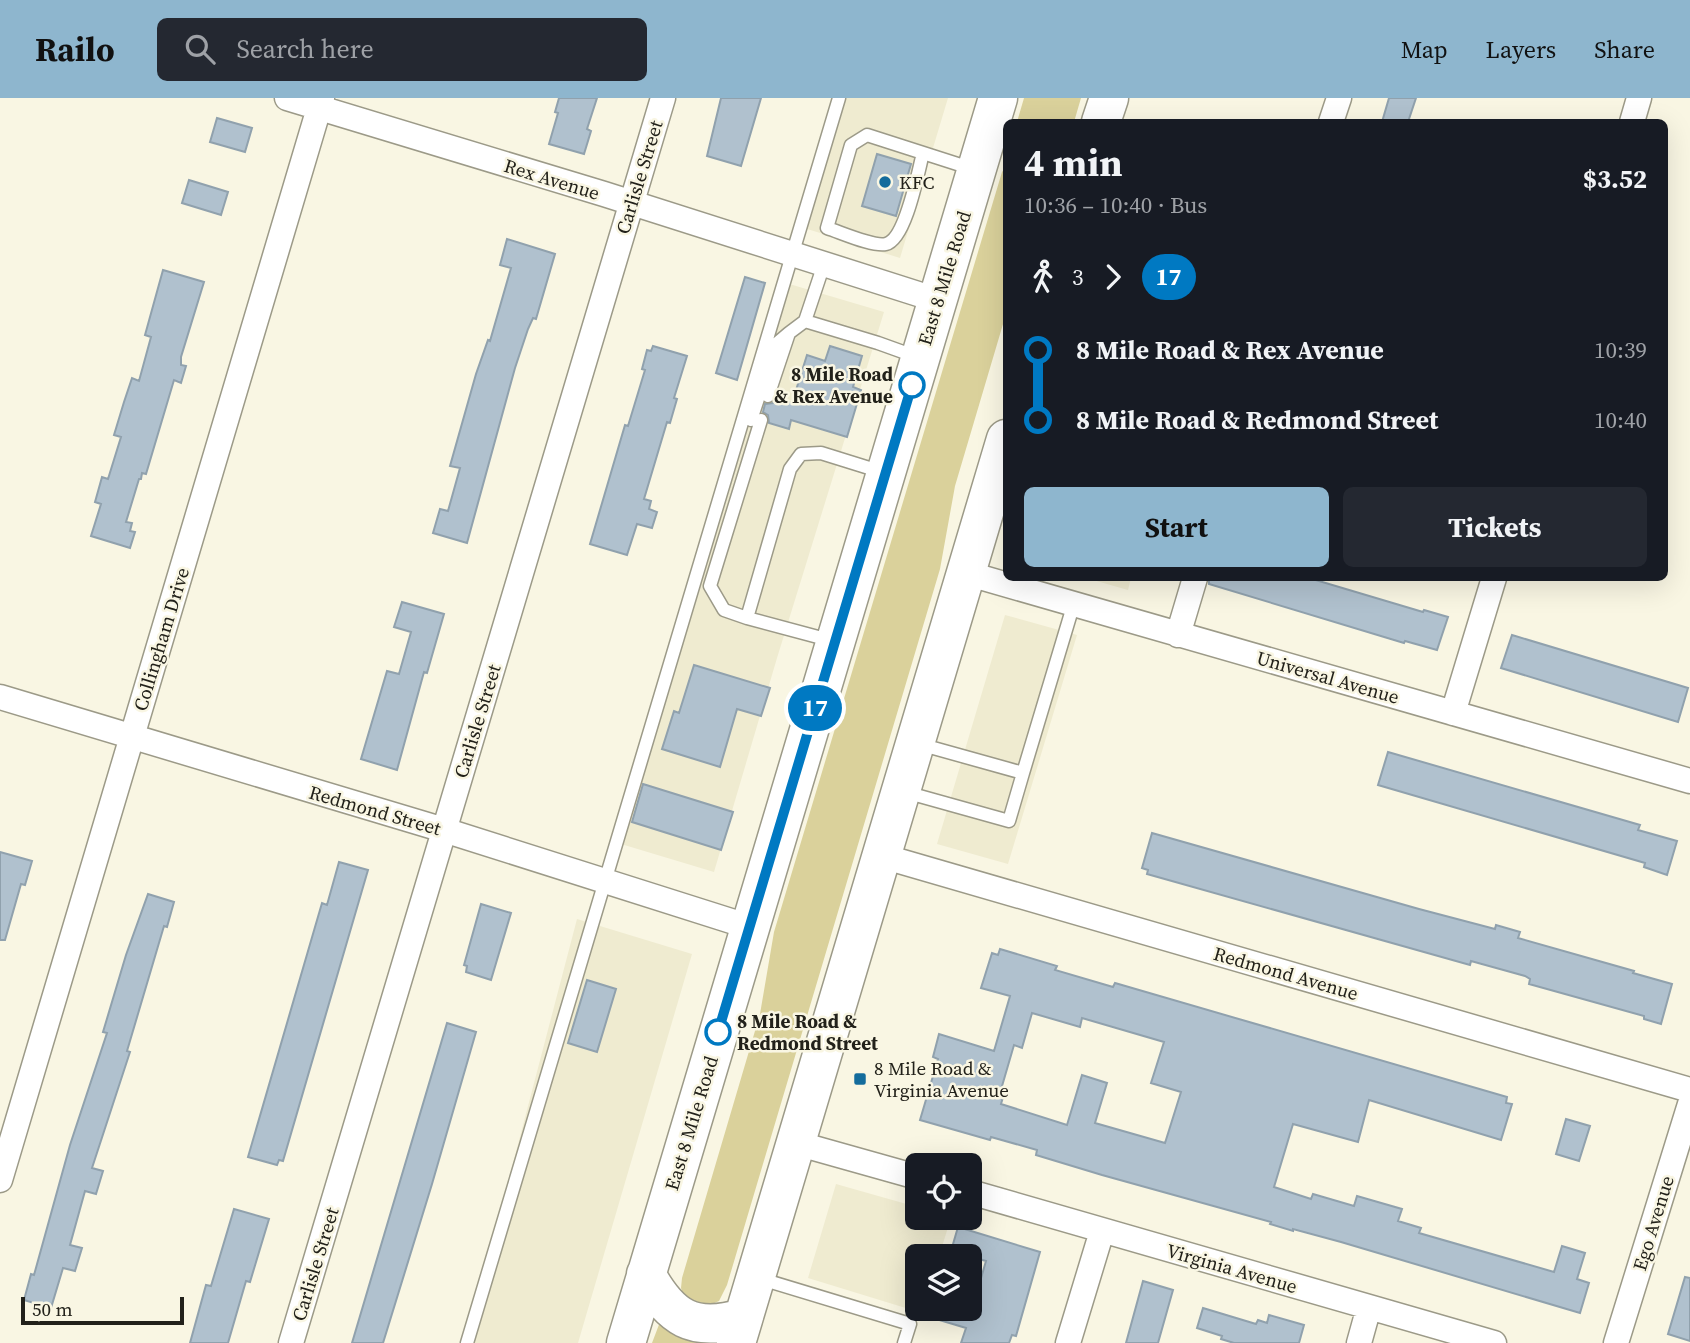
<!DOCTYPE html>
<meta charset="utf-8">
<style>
body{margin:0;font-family:"Source Serif 4",serif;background:#242831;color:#f1f3f6;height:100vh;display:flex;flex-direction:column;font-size:26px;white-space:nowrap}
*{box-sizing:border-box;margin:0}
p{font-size:23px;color:#9ea1a6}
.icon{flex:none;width:38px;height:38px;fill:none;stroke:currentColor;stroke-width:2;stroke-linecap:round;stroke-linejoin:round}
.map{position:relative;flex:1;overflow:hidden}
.drawer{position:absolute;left:1003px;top:21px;width:665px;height:462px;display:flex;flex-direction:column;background:#171b24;border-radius:10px;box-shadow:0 7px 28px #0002}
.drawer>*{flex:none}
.badge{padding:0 14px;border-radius:23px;font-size:24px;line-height:46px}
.buttons{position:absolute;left:905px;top:1055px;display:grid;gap:14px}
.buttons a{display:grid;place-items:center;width:77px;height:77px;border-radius:10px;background:#171b24;box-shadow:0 7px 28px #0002;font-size:35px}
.scale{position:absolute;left:21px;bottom:18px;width:163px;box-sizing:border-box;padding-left:7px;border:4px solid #22211a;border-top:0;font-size:19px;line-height:24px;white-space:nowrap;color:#22211a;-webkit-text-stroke:5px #f9f6e3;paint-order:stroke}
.map>.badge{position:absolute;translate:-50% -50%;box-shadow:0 0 0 4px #fff}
.legs{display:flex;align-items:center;gap:10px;height:77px;padding:0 21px;font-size:23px}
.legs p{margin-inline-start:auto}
.headline{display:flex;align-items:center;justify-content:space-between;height:119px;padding:0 21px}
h1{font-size:38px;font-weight:700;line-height:52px}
.primary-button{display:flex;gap:14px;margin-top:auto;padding:14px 21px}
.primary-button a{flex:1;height:80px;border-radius:10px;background:#8eb6ce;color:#111;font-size:28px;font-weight:700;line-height:80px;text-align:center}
.primary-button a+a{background:#242831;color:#f1f3f6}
ul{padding:0 21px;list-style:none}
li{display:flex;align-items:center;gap:24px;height:70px;font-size:26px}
li i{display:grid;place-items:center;width:10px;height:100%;margin:0 9px;background:currentColor}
li i::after{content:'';width:18px;height:18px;margin:-9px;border:5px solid;border-radius:50%;background:#171b24}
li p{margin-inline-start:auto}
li:first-child i{background:linear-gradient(#0000 50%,currentColor 0)}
li:last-child i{background:linear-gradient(currentColor 50%,#0000 0)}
header{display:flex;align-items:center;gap:42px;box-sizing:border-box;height:98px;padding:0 35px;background:#8eb6ce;color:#111}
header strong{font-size:33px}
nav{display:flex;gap:38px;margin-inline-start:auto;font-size:24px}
.search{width:490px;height:63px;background:#242831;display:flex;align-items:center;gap:18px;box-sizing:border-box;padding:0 24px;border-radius:10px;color:#9ea1a6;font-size:26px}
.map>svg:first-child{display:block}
.built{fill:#efebd0}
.green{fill:#dad19b}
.building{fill:#b0c1ce;stroke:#90a1ad;stroke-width:2;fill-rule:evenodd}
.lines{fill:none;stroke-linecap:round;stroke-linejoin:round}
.service-casing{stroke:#9c9a88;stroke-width:15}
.minor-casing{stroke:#9c9a88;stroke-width:27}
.trunk-casing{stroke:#9c9a88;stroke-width:41}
.service{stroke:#fff;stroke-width:12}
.minor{stroke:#fff;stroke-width:24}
.trunk{stroke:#fff;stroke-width:38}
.line-1-casing{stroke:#fff;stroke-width:16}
.line-1{stroke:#0079c2;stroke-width:10}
.poi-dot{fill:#146c9c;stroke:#f9f6e3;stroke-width:2.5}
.stop-1-dot{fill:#fff;stroke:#0079c2;stroke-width:3.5}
.labels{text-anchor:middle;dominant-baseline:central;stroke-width:5;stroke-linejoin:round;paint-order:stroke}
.street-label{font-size:19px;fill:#22211a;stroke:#f9f6e3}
.poi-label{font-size:19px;fill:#22211a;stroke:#f9f6e3;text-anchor:start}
.stop-label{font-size:19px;font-weight:bold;fill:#22211a;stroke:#f9f6e3;text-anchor:end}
</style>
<header>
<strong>Railo</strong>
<div class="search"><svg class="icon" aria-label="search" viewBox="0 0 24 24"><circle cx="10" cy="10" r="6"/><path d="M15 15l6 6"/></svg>Search here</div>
<nav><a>Map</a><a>Layers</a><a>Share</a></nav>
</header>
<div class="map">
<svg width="1690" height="1245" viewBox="0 0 1690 1245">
<rect width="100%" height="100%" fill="#f9f6e3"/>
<!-- built -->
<path class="built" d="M844,0h104l-48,160 -96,-30z
M786,185l98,29 -107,346 -63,214 -93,-28z
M1086,480h45l-3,12z
M1005,517l72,20 -69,229 -71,-20z
M577,821l115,35 -114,389h-112z
M836,1086l81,23v11h34l-12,38h-22v53l5,4 -114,-35z"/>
<!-- green -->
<path class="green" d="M1024,0h57l-7,24h-57z
M1006,68v148l-51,172 -15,83 -213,716 -8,16 -14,6 -21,-10 -3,-9 1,-10 78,-264 14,-82 228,-760z
M660,1224l49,20v1h-57z"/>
<!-- building -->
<path class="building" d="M559,0h38l-10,31 4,2 -7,23 -35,-10 9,-31 -3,-1z
M721,0h40l-20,68 -34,-10z
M1389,0h27l-8,24h-26z
M217,20l35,10 -7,24 -35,-10z
M877,56l34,10 -15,52 -34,-10z
M189,82l39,12 -7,23 -39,-12z
M507,141l48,15 -19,65 -3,-1 -5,11 -13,39 -48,175 -34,-10 7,-24 8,2 12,-43 -10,-2 26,-92 12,-34 2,1 21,-73 -11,-3z
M163,172l41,12 -23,75v8l5,1 -5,17 -7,-3 -28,94 -4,-1 -1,6h-2l-13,43 6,1 -2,8 5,1 -5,16 -39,-12 10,-32 -6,-2 7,-25 6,2 13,-42 -7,-2 10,-33 8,-24 7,3 12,-44 -6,-2z
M745,179l20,6 -28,97 -21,-7z
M653,248l34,10 -13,42 3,1 -7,24 -3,-1 -23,77 7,2 -2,8 8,3 -5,16 -15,-4 -10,31 -37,-11 35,-119 3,1 17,-56 -3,-1 5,-19 4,1z
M830,248l32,10 -9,31 8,3 -14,47 -56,-17 -2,9 -20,-6 -1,-8 -5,-3 2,-8 8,-1 3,-5 16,5 15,-48 18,6z
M1209,480h100l114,34 1,-2 24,7 -11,33 -32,-9 -1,2 -195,-59z
M402,504l42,12 -17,59 -3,-1 -27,98 -36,-11 26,-88 12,3 12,-42 -17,-5z
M1512,537l176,53 -10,34 -177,-54z
M694,567l76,23 -9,28 -24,-7 -17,58 -58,-18 12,-38 5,2z
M1388,654l228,66 24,7 -2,5 39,11 -10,34 -23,-8 1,-4 -267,-78z
M643,686l90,28 -12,38 -89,-28z
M1152,735l267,76 76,20 1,-4 24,7 -2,6 116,33 -1,2 39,11 -11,40 -17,-5v-3l-115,-32 1,-5 -5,-3 -54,-15 -1,4 -323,-91 1,-4 -6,-2z
M0,754l32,9 -7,24 -4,-1 -16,56h-5z
M339,764l29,8 -85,291 -4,-1 -2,5 -29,-8 74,-254 5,2z
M148,796l26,8 -7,25 -3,-1 -37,125 3,1 -38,116 11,3 -7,23 -11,-3 -15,54 12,3 -7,23 -12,-3 -12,40 -27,-8 7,-26 3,1 36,-130 37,-112 -4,-1 23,-77z
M481,806l30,9 -20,67 -25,-8 1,-6 -3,-1z
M1000,851l57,17 -2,4 58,17 2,-4 392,114 -1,6 6,1 -11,36 -132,-40 -11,42 -65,-18 -19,63 37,12 2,-5 41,12 3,-10 45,13 -4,12 23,7 -2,5 135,39 8,-26 23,7 -8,26 12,4 -9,30 -239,-71 -48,-13v2l-23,-7 1,-2 -169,-47 -66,-20 1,-5 -46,-13 -1,3 -70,-20 18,-61 -5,-2 6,-23 55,17 16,-55 -29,-8 11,-35 6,2zM1032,915l48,14 2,-9 82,24 -13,41 30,9 -16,51 -70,-20 12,-40 -25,-8 -15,50 -66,-21 3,-10 -4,-1 14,-48 8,3z
M587,882l29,9 -19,63 -29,-9z
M447,925l29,9 -44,152 -49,159h-31z
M1566,1021l24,7 -11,35 -23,-7z
M234,1111l35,10 -19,63 -4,-1 -18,62h-38l16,-58 5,1z
M958,1129l82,25 -24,84 -4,-1 -3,8h-48l5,-15 -50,-15v-4h56l14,-48 -35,-10z
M1685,1179l5,1v63l-22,-7z
M1143,1183l30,9 -15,53h-32z
M1203,1210l53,16 2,-4 9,3 2,-8 35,10 -5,18h-65l-13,-4 1,-3 -25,-8z"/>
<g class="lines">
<!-- service casing -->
<g class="service-casing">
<path id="service" d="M923,55c-5,19 -17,86 -37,91 -13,3 -46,-12 -59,-16l24,-83 16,-10 106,34
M805,223l73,22 39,14
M768,298l21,-63 16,-12 19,-57
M751,322l25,-76 13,-11
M747,520l-23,-8 -14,-24 51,-166
M833,543l-86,-23 43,-149 11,-15 20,-1 61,19
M1023,675l51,-170
M905,694l104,29 14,-48 -104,-29
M758,1180l152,46 -6,19
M467,1245l372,-1245"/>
</g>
<!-- minor casing -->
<g class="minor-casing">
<path id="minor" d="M287,0l317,96 333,106
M1331,24l8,-24
M1632,24l7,-24
M966,475l724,208
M1178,537l17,-57
M0,599l444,133 306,97
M1453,615l41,-135
M882,758l808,234
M796,1045l121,34
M0,1082l322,-1082
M970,1094l524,151
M291,1245l372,-1245
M1068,1245l34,-112
M1359,1245l10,-36
M1616,1245l74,-239"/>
</g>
<!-- trunk casing -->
<g class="trunk-casing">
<path id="trunk" d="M1101,24l8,-24
M646,1176c24,44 47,59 97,44
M626,1245l372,-1245
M736,1245l270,-904"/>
</g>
<!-- service -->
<use href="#service" class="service"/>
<!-- minor -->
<use href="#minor" class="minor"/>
<!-- trunk -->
<use href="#trunk" class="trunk"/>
</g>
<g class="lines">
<!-- line-1 casing -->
<g class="line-1-casing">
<path id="line-1" d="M718,934l194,-647"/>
</g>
<!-- line-1 -->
<use href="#line-1" class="line-1"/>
</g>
<!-- markers -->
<g class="poi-dot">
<circle cx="885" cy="84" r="7"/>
<rect x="853" y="974" width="14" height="14" rx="3.5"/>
</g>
<g class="stop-1-dot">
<circle cx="912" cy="287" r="12"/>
<circle cx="718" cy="934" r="12"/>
</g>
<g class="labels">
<!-- street labels -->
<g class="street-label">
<text transform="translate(639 79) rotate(-73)">Carlisle Street</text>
<text transform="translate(552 81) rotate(17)">Rex Avenue</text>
<text transform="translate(944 180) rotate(-73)">East 8 Mile Road</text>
<text transform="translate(161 541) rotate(-73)">Collingham Drive</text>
<text transform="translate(1328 579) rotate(16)">Universal Avenue</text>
<text transform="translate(477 623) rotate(-73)">Carlisle Street</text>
<text transform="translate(375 712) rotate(16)">Redmond Street</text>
<text transform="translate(1286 875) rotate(16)">Redmond Avenue</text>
<text transform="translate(691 1025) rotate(-73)">East 8 Mile Road</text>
<text transform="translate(1653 1125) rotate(-73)">Ego Avenue</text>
<text transform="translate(315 1166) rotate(-73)">Carlisle Street</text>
<text transform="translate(1232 1170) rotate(16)">Virginia Avenue</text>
</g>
<!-- poi labels -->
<g class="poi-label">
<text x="899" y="84">KFC</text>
<text x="874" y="970">8 Mile Road &amp;<tspan x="874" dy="22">Virginia Avenue</tspan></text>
</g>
<!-- stop labels -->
<g class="stop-label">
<text x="893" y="276">8 Mile Road<tspan x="893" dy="22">&amp; Rex Avenue</tspan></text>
<text x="737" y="923" text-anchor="start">8 Mile Road &amp;<tspan x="737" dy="22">Redmond Street</tspan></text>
</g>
</g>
</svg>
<div class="buttons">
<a><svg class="icon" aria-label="locate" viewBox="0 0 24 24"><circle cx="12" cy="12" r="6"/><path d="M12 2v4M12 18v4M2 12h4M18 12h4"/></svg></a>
<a><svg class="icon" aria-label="layers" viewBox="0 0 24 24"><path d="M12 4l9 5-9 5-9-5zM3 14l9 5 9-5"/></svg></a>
</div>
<div class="scale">50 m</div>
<b class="badge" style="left:815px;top:610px;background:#0079c2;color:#fff">17</b>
<section class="drawer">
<div class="headline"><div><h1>4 min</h1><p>10:36 – 10:40 · Bus</p></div><b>$3.52</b></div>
<div class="legs"><svg class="icon" aria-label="walk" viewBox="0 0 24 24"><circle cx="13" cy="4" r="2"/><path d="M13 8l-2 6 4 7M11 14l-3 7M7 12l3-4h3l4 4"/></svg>3<svg class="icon" aria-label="forward" viewBox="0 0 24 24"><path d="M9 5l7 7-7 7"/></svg><b class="badge" style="background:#0079c2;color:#fff">17</b></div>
<ul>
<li><i style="color:#0079c2"></i><b>8 Mile Road &amp; Rex Avenue</b><p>10:39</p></li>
<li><i style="color:#0079c2"></i><b>8 Mile Road &amp; Redmond Street</b><p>10:40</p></li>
</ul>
<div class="primary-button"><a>Start</a><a>Tickets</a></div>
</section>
</div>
